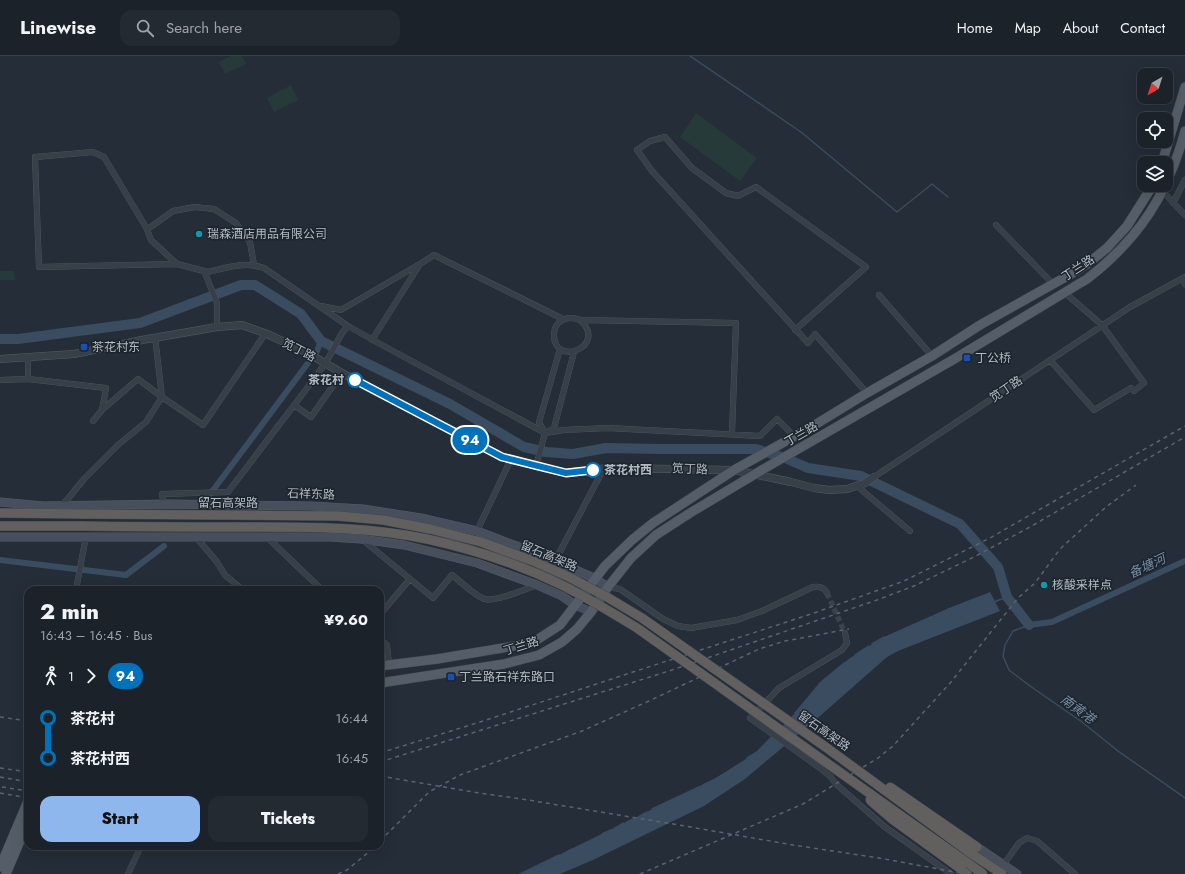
<!DOCTYPE html>
<meta charset="utf-8">
<style>
body{margin:0;font-family:Jost,"Noto Sans SC",sans-serif;background:#242a32;color:#f1f3f6;height:100vh;display:flex;flex-direction:column;font-size:15px;white-space:nowrap}
*{box-sizing:border-box;margin:0}
p{font-size:13px;color:#a0a4a8}
.icon{flex:none;width:22px;height:22px;fill:none;stroke:currentColor;stroke-width:2;stroke-linecap:round;stroke-linejoin:round}
.map{position:relative;flex:1;overflow:hidden}
.side{position:absolute;left:24px;top:530px;width:360px;height:264px;display:flex;flex-direction:column;background:#1b222a;border-radius:12px;box-shadow:0 4px 16px #0002,0 0 0 1px #393f47}
.side>*{flex:none}
.badge{padding:0 8px;border-radius:13px;font-size:14px;line-height:26px}
.needle{width:26px;rotate:219deg}
.tools{position:absolute;left:1137px;top:12px;display:grid;gap:8px}
.tools a{display:grid;place-items:center;width:36px;height:36px;border-radius:8px;background:#1b222a;box-shadow:0 4px 16px #0002,0 0 0 1px #393f47;font-size:20px}
.map>.badge{position:absolute;translate:-50% -50%;box-shadow:0 0 0 2px #fff}
.legs{display:flex;align-items:center;gap:6px;height:44px;padding:0 16px;font-size:13px}
.legs p{margin-inline-start:auto}
.summary{display:flex;align-items:center;justify-content:space-between;height:68px;padding:0 16px}
h1{font-size:22px;font-weight:800;line-height:30px}
.primary-button{display:flex;gap:8px;margin-top:auto;padding:8px 16px}
.primary-button a{flex:1;height:46px;border-radius:12px;background:#8eb7ed;color:#111;font-size:16px;font-weight:800;line-height:46px;text-align:center}
.primary-button a+a{background:#242a32;color:#f1f3f6}
ul{padding:0 16px;list-style:none}
li{display:flex;align-items:center;gap:14px;height:40px;font-size:15px}
li i{display:grid;place-items:center;width:6px;height:100%;margin:0 5px;background:currentColor}
li i::after{content:'';width:10px;height:10px;margin:-5px;border:3px solid;border-radius:50%;background:#1b222a}
li p{margin-inline-start:auto}
li:first-child i{background:linear-gradient(#0000 50%,currentColor 0)}
li:last-child i{background:linear-gradient(currentColor 50%,#0000 0)}
header{display:flex;align-items:center;gap:24px;box-sizing:border-box;height:56px;padding:0 20px;background:#1b222a;border-bottom:1px solid #393f47}
header strong{font-size:19px}
nav{display:flex;gap:22px;margin-inline-start:auto;font-size:14px}
.search{width:280px;height:36px;background:#242a32;display:flex;align-items:center;gap:10px;box-sizing:border-box;padding:0 14px;border-radius:12px;color:#a0a4a8;font-size:15px}
.map>svg:first-child{display:block}
.green{fill:#273a3a}
.water{fill:#3a4c5f}
.lines{fill:none;stroke-linecap:round;stroke-linejoin:round}
.stream{stroke:#3a4c5f;stroke-width:1.5}
.canal{stroke:#3a4c5f;stroke-width:6}
.river{stroke:#3a4c5f;stroke-width:10}
.minor-tunnel{stroke:#39424d;stroke-width:5.5;stroke-dasharray:5.5 3;stroke-linecap:butt}
.minor-casing{stroke:#555d66;stroke-width:6}
.tertiary-casing{stroke:#555d66;stroke-width:8}
.secondary-casing{stroke:#555d66;stroke-width:9}
.primary-casing{stroke:#404851;stroke-width:10}
.trunk-casing{stroke:#424a53;stroke-width:10}
.minor{stroke:#373f48;stroke-width:5.5}
.tertiary{stroke:#373f48;stroke-width:7}
.secondary{stroke:#464f5b;stroke-width:8}
.primary{stroke:#555e68;stroke-width:9}
.trunk{stroke:#62605e;stroke-width:9}
.rail{stroke:#5a636f;stroke-width:1.5;stroke-dasharray:4 4;stroke-linecap:butt}
.trunk-bridge-casing{stroke:#424a53;stroke-width:10;stroke-linecap:butt}
.trunk-bridge{stroke:#62605e;stroke-width:9}
.line-1-casing{stroke:#fff;stroke-width:9}
.line-1{stroke:#0072bc;stroke-width:6}
.culture-dot{fill:#0f9aa8;stroke:#1c242d;stroke-width:1.5}
.transit-dot{fill:#1a4fb4;stroke:#1c242d;stroke-width:1.5}
.stop-1-dot{fill:#fff;stroke:#0072bc;stroke-width:2}
.labels{text-anchor:middle;dominant-baseline:central;stroke-width:3;stroke-linejoin:round;paint-order:stroke}
.poi-label{font-size:12px;fill:#b2bac4;stroke:#1c242d;text-anchor:start}
.street-label{font-size:12px;fill:#b2bac4;stroke:#1c242d}
.stop-label{font-size:12px;font-weight:bold;fill:#b2bac4;stroke:#1c242d;text-anchor:end}
.water-label{font-size:13px;font-style:italic;fill:#758ca5;stroke:#1c242d}
</style>
<header>
<strong>Linewise</strong>
<div class="search"><svg class="icon" aria-label="search" viewBox="0 0 24 24"><circle cx="10" cy="10" r="6"/><path d="M15 15l6 6"/></svg>Search here</div>
<nav><a>Home</a><a>Map</a><a>About</a><a>Contact</a></nav>
</header>
<div class="map">
<svg width="1185" height="818" viewBox="0 0 1185 818">
<rect width="100%" height="100%" fill="#242d38"/>
<!-- green -->
<path class="green" d="M231,0h11l4,8 -21,10 -6,-12z
M291,29l7,15 -24,12 -7,-14z
M696,57l61,45 -17,23 -60,-44z
M0,215h14l1,9h-15z"/>
<!-- water -->
<path class="water" d="M990,536l10,19 -102,40 -11,6 -67,59 -75,63 -41,27 -111,54 -33,14h-40l194,-95 43,-27 42,-43 21,-27 30,-24 36,-22 63,-28z"/>
<g class="lines">
<!-- stream -->
<path class="stream" d="M690,0l111,76 96,80 35,-28 16,13
M994,546l13,-5
M1029,569l-16,6 -8,14 -2,11 6,14 21,16 52,36 36,29 67,47
M872,588l12,-7
M855,599l14,-9
M819,628l25,-21
M795,657l22,-26
M747,702l10,-6 20,-21
M703,729l13,-6
M652,753l47,-22
M640,760l7,-4
M627,766l8,-4
M615,772l9,-5
M602,778l9,-4
M575,792l8,-4
M563,798l9,-5
M520,818l39,-19"/>
<!-- canal -->
<path class="canal" d="M208,441l109,-146 4,-10
M0,504l126,15 38,-29
M1029,569l23,-3 133,-61"/>
<!-- river -->
<path class="river" d="M0,283h18l122,-16 101,-38h14l46,29 20,27 129,63 74,43 22,5 27,2 33,-6 52,1h98l29,9 23,10 53,8 99,48 38,43 9,30 22,28"/>
<!-- minor-tunnel -->
<path class="minor-tunnel" d="M827,537l18,40"/>
<!-- minor casing -->
<g class="minor-casing">
<path id="minor" d="M1163,136l22,23
M1173,147l12,-23
M996,169l57,59
M147,173l5,-3 21,-15 22,-4 19,2 22,14 14,19 4,23
M177,208l-138,3 -4,-110 58,-5 11,5 43,72 4,11 26,24 31,8
M1182,223l3,5
M879,239l53,61
M321,250l20,4 77,-45
M580,264c29,26 -26,48 -26,15 0,-15 14,-20 26,-15l156,3 -4,111
M217,271v-24l-12,-30c20,-5 38,-12 59,-5l84,58 34,19 163,88 19,-3 44,-2 152,8 17,-17 17,17
M795,274l71,-63 -110,-80 -18,9 -12,-3 -34,-25 -27,-31 -15,4 -13,9 15,21 156,172 7,-9 52,59
M372,284l48,-76 14,-9 129,64
M28,302v21l78,9 -4,22
M1050,304l44,50 37,-22 3,3 10,-8 -42,-58 -38,-33
M0,324l28,-1
M294,349l17,12 31,-44
M93,365l9,-11 36,-31 24,18 41,28 62,-91
M549,375l5,-3 20,-76
M536,410l9,-33 -6,-11 21,-73
M874,421l223,-148 33,-22 55,-30
M857,430l53,45
M164,449l-2,-11 66,-2 89,-117 12,-18 13,-24 6,-7
M62,450l22,-27 34,-34 28,-23 16,-25 -7,-60
M477,475l34,-72
M196,481l21,25 8,13 18,15
M267,481l55,53
M363,484l70,58 19,-23c8,6 24,22 33,24 11,3 41,-10 52,-14
M555,505l49,-93
M608,531l12,2 43,30 15,7 13,2 46,-8 25,-9 51,-24c6,-1 11,0 14,6
M76,534l10,-54
M380,554l2,2 28,-33
M845,577l2,10 -5,7 -63,38 -12,13 -17,17 70,50 10,8 6,8 49,43 66,47
M380,583l7,6 2,19
M1002,811l17,-24 8,-5 10,3 38,33
M128,818l13,-28"/>
</g>
<!-- tertiary casing -->
<g class="tertiary-casing">
<path id="tertiary" d="M0,303l74,-5 68,-14 75,-13 25,-2 25,9 39,18 36,21 160,84 34,9 31,7 41,-5 126,2 57,12 23,6 15,2 18,-1 18,-6 9,-6"/>
</g>
<!-- secondary casing -->
<g class="secondary-casing">
<path id="secondary" d="M0,446l43,4 126,-2 142,2 52,3 58,9 56,13 66,25 51,22 14,9
M0,481h330l31,2 43,6 73,18 60,22 25,11 13,9 16,7
M977,791l40,27"/>
</g>
<!-- primary casing -->
<g class="primary-casing">
<path id="primary" d="M1162,107l23,-76
M380,610l57,-7 95,-16 28,-18 45,-59 27,-26 21,-17 81,-53 79,-44 54,-33 65,-37 48,-31 91,-51 16,-10 20,-16 20,-22 26,-41
M380,627l124,-19 35,-9 23,-13 15,-13 14,-17 17,-25 23,-29 25,-23 34,-22 77,-46 189,-109 131,-79c52,-40 81,-85 98,-148
M0,811l28,-66
M6,818l22,-52"/>
</g>
<!-- trunk casing -->
<g class="trunk-casing">
<path id="trunk" d="M0,457l83,1
M0,470h83
M961,813l6,5"/>
</g>
<!-- minor -->
<use href="#minor" class="minor"/>
<!-- tertiary -->
<use href="#tertiary" class="tertiary"/>
<!-- secondary -->
<use href="#secondary" class="secondary"/>
<!-- primary -->
<use href="#primary" class="primary"/>
<!-- trunk -->
<use href="#trunk" class="trunk"/>
<!-- rail -->
<path class="rail" d="M0,661l28,4
M380,697l100,-31 334,-109 90,-32 86,-43 195,-112
M380,706l289,-91 208,-71 37,-14 60,-29 56,-30 155,-90
M0,712l28,4
M380,720l99,17 43,6 157,26 114,20 86,13 87,16
M0,721l28,5
M2,731l26,4
M0,737l28,5
M380,785l49,-49 31,-17 122,-44 67,-30 110,-52 26,-8 64,-12
M338,818l9,-4 29,-24
M640,818l163,-70 75,-46 15,-12 58,-64 67,-84 17,-15 25,-34 46,-42 30,-22"/>
<!-- trunk-bridge casing -->
<g class="trunk-bridge-casing">
<path id="trunk-bridge" d="M83,458l255,2 45,4 47,9 51,13 52,19 36,16 38,20 35,21 185,130 145,106 30,20
M83,470c57,1 115,1 172,1 58,0 115,0 172,12 46,10 94,26 137,47 25,13 49,27 73,42l346,246
M890,731l87,60
M870,744l22,19 69,50"/>
</g>
<!-- trunk-bridge -->
<use href="#trunk-bridge" class="trunk-bridge"/>
</g>
<g class="lines">
<!-- line-1 casing -->
<g class="line-1-casing">
<path id="line-1" d="M355,324l147,77 64,16 27,-3"/>
</g>
<!-- line-1 -->
<use href="#line-1" class="line-1"/>
</g>
<!-- markers -->
<g class="culture-dot">
<circle cx="199" cy="178" r="4"/>
<circle cx="1044" cy="529" r="4"/>
</g>
<g class="transit-dot">
<rect x="80" y="287" width="8" height="8" rx="2"/>
<rect x="963" y="298" width="8" height="8" rx="2"/>
<rect x="447" y="617" width="8" height="8" rx="2"/>
</g>
<g class="stop-1-dot">
<circle cx="355" cy="324" r="7"/>
<circle cx="593" cy="414" r="7"/>
</g>
<g class="labels">
<!-- poi labels -->
<g class="poi-label">
<text x="207" y="178">瑞森酒店用品有限公司</text>
<text x="92" y="291">茶花村东</text>
<text x="975" y="302">丁公桥</text>
<text x="1052" y="529">核酸采样点</text>
<text x="459" y="621">丁兰路石祥东路口</text>
</g>
<!-- street labels -->
<g class="street-label">
<text transform="translate(1078 212) rotate(-33)">丁兰路</text>
<text transform="translate(299 294) rotate(27)">笕丁路</text>
<text transform="translate(1006 333) rotate(-34)">笕丁路</text>
<text transform="translate(801 378) rotate(-30)">丁兰路</text>
<text transform="translate(690 413) rotate(2)">笕丁路</text>
<text transform="translate(311 438) rotate(2)">石祥东路</text>
<text x="228" y="447">留石高架路</text>
<text transform="translate(549 500) rotate(23)">留石高架路</text>
<text transform="translate(521 590) rotate(-17)">丁兰路</text>
<text transform="translate(824 675) rotate(35)">留石高架路</text>
</g>
<!-- stop labels -->
<g class="stop-label">
<text x="344" y="324">茶花村</text>
<text x="604" y="414" text-anchor="start">茶花村西</text>
</g>
<!-- water labels -->
<g class="water-label">
<text transform="translate(1147 510) rotate(-25)">备塘河</text>
<text transform="translate(1078 653) rotate(36)">南黄港</text>
</g>
</g>
</svg>
<div class="tools">
<a><svg class="needle" viewBox="-14 -14 28 28"><path d="M0-13l5 13h-10z" fill="#e53935"/><path d="M0 13l5-13h-10z" fill="#a0a4a8"/></svg></a>
<a><svg class="icon" aria-label="locate" viewBox="0 0 24 24"><circle cx="12" cy="12" r="6"/><path d="M12 2v4M12 18v4M2 12h4M18 12h4"/></svg></a>
<a><svg class="icon" aria-label="layers" viewBox="0 0 24 24"><path d="M12 4l9 5-9 5-9-5zM3 14l9 5 9-5"/></svg></a>
</div>
<b class="badge" style="left:470px;top:384px;background:#0072bc;color:#fff">94</b>
<section class="side">
<div class="summary"><div><h1>2 min</h1><p>16:43 – 16:45 · Bus</p></div><b>¥9.60</b></div>
<div class="legs"><svg class="icon" aria-label="walk" viewBox="0 0 24 24"><circle cx="13" cy="4" r="2"/><path d="M13 8l-2 6 4 7M11 14l-3 7M7 12l3-4h3l4 4"/></svg>1<svg class="icon" aria-label="forward" viewBox="0 0 24 24"><path d="M9 5l7 7-7 7"/></svg><b class="badge" style="background:#0072bc;color:#fff">94</b></div>
<ul>
<li><i style="color:#0072bc"></i><b>茶花村</b><p>16:44</p></li>
<li><i style="color:#0072bc"></i><b>茶花村西</b><p>16:45</p></li>
</ul>
<div class="primary-button"><a>Start</a><a>Tickets</a></div>
</section>
</div>
